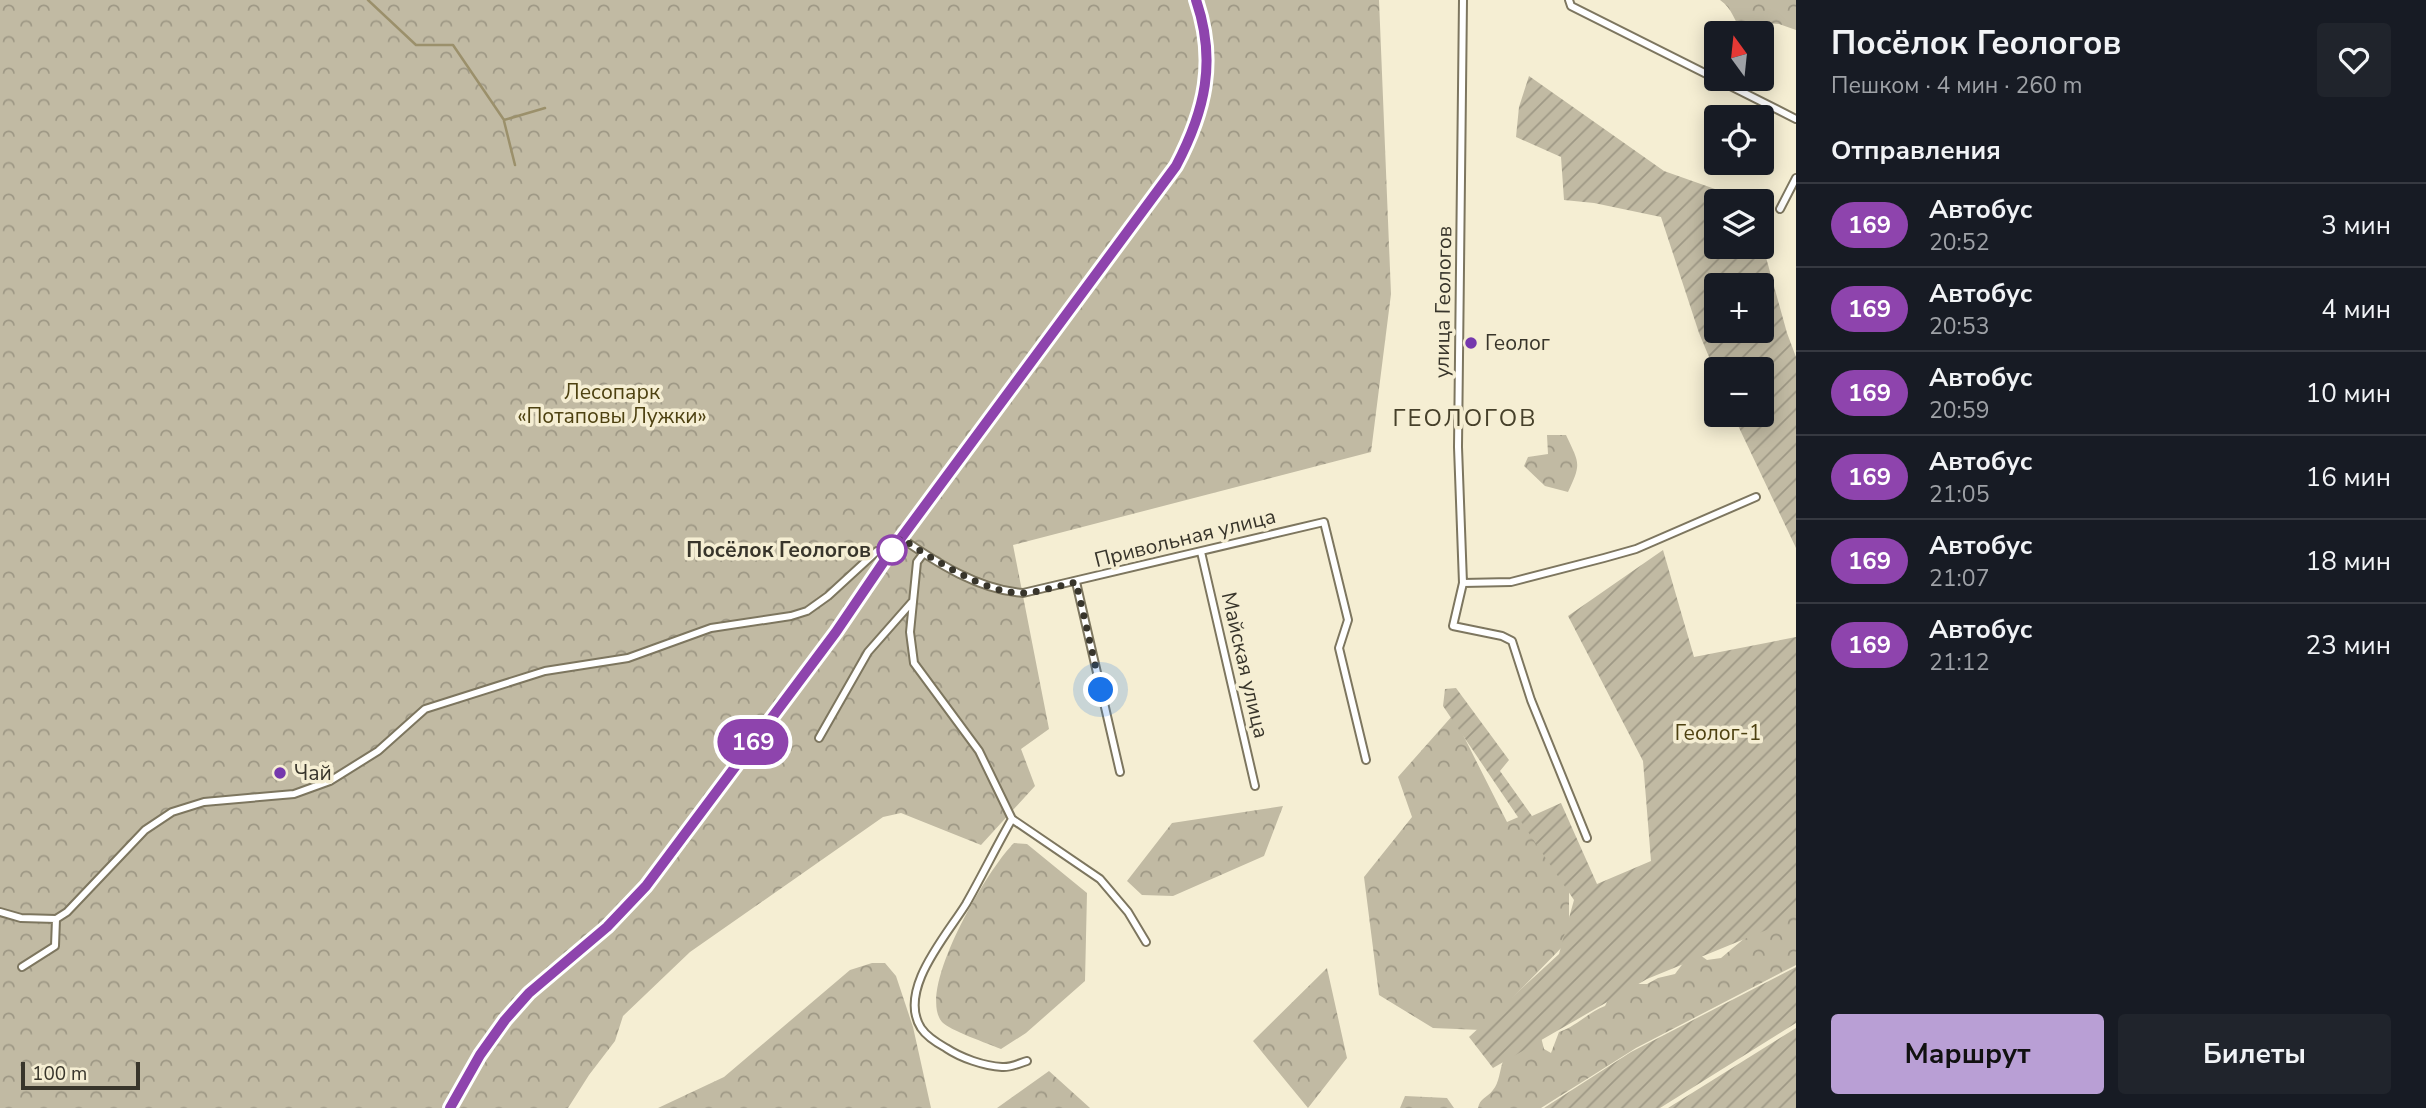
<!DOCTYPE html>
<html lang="ru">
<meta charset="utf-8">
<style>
body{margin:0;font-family:"Nunito Sans",sans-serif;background:#20242c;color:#f1f3f6;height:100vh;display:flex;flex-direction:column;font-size:26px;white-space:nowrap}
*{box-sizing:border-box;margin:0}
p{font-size:23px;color:#9ea1a6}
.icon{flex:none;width:38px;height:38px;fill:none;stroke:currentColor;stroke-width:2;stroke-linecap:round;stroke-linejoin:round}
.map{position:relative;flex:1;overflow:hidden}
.sheet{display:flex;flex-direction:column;background:#171b24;width:630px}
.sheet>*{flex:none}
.badge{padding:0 14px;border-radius:23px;font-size:24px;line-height:46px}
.needle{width:46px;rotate:345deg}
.controls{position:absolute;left:1704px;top:21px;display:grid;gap:14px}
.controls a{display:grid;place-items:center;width:70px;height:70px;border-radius:7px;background:#171b24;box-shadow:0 4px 18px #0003;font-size:35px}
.scale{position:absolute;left:21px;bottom:18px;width:119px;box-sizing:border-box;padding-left:7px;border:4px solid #38352b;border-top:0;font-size:19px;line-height:24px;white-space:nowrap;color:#38352b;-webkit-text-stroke:5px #f5eed3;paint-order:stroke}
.you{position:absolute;width:35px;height:35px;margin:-18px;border:5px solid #fff;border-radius:50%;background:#1a73e8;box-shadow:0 0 0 10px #1a73e833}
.map>.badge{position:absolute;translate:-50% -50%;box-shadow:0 0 0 4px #fff}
h2{padding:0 35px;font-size:26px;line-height:63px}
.round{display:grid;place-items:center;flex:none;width:74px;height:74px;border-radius:7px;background:#20242c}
.head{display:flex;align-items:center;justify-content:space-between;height:119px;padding:0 35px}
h1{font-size:33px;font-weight:700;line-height:52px}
.cta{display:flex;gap:14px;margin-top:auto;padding:14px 35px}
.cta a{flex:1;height:80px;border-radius:7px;background:#b99fd5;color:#111;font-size:28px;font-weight:700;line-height:80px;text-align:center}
.cta a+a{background:#20242c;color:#f1f3f6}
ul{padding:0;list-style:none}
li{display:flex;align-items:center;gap:21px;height:84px;padding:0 35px;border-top:2px solid #363941}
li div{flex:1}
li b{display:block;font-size:26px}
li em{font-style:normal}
li .badge{min-width:77px;font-weight:700;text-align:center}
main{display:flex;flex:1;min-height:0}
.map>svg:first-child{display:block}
.forest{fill:url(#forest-crowns)}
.garden{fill:url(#garden-furrows);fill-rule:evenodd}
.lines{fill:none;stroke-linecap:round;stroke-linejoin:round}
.stream{stroke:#9b906b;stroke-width:2.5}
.street-casing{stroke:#7d765f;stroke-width:10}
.secondary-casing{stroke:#7d765f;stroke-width:12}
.street{stroke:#fff;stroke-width:6}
.secondary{stroke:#fff;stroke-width:9}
.line-casing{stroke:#fff;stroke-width:16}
.line{stroke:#8e44ad;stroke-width:10}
.walk{stroke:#38352b;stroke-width:7;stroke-dasharray:0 12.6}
.poi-dot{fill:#7538ad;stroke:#f5eed3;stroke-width:2.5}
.stop-dot{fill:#fff;stroke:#8e44ad;stroke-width:3.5}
.labels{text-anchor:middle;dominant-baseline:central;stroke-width:7;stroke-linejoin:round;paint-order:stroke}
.street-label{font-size:21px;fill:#38352b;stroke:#f5eed3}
.poi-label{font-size:21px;fill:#38352b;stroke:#f5eed3;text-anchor:start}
.park-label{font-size:21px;fill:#4d4110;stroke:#f5eed3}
.stop-label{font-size:21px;font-weight:bold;fill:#38352b;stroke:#f5eed3;text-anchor:end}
.quarter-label{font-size:24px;letter-spacing:2px;fill:#46402a;stroke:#f5eed3}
</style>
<main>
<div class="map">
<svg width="1796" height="1108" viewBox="0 0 1796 1108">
<defs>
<pattern id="forest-crowns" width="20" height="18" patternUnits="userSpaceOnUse" patternTransform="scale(1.75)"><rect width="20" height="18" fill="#c1baa3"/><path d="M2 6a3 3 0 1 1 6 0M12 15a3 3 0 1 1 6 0" fill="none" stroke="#9e9885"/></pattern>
<pattern id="garden-furrows" width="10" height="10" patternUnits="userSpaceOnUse" patternTransform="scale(1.75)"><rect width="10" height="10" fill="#c1baa3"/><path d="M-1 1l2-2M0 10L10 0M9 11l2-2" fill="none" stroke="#9e9885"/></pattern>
</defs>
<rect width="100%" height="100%" fill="#f5eed3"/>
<!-- forest -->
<path class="forest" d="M0,0h1379l12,294 -20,158 -358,93 36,184 -28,20 14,37 -54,59 -80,-32 -18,4 -193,135 -67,64 -8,25 -26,34 -21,33h-568z
M1720,0h76v30l-17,-6 -15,-1 -11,10h-10c-9,-12 -10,-24 -23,-33z
M1547,435h19c13,28 16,28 2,57l-23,-6 -21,-20 4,-9 20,-3z
M1453,715l54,107 21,-9 41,61v66l-88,90 -48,-2 -54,-33 -15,-118 48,-60 -14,-40z
M1283,806l-19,50 -91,40 -31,-1 -15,-14 45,-58z
M1014,843l13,1 60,49 -2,88 -59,52 -25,16c-12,-5 -52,-19 -59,-27 -27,-32 47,-155 72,-179z
M1796,895v70l-160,83 -95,60h-63c2,-10 9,-10 15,-18 6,-6 7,-21 10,-29l38,-24 3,12 7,4 8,-21c18,-6 28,-19 46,-26l7,-14 18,-8h17l11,-6 17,-4 15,-20 10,1 7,5 14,-2z
M872,963h13l11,13 17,51 18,81h-273l66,-31 126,-107z
M1327,968l20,90 -39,50 -55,-67z
M1049,1071l41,37h-93z
M1405,1096l42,2 7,10h-54z"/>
<!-- garden -->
<path class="garden" d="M1529,76l135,95 85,30h-32v46h45v-4l25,90 9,24v191l-63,-133h29v-46h-45v7l-18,-43 -38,-116 -67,-14 -30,-3 -3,-43 -45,-20 3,-30zM1717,285h45v46h-45z
M1663,550l31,107 102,-20v278l-27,14 -122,50 -154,89 -24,-31 90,-83 15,-54 -131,-194 2,-17 11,-1 53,72 -9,11 32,45 29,-13 36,81 54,-23 -8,-100 -75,-145z
M1796,967v56l-136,85h-116l87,-56z
M1796,1028v80h-128z"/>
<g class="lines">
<!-- stream -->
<path class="stream" d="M368,0l48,45h37l51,75 41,-12
M504,121l11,44"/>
<!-- street casing -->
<g class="street-casing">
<path id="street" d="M1463,0l-5,447 5,136 -10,43 49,10 10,5 19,59 56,138
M1569,0l2,6 225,113
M1780,209l16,-31
M901,538c36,25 78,52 122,55l301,-71 24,98 -9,28 27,112
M1201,552l54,234
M923,554l-6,8 -7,70 4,31 65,88 33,68 88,60 28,33 18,30
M1076,582l44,190
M1463,583l48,-1 93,-24 32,-9 120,-52
M819,738l49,-86 44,-50
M1012,819c-16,28 -30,57 -46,85 -19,31 -69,86 -45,124 6,9 16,15 25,20 15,10 38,18 56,19 8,1 18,-4 25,-6
M0,912l21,6 35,1
M22,967l33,-21 1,-27 11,-7 78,-82 27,-18 32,-10 90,-8 36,-13 48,-30 47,-42 120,-38 83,-13 83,-30 80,-12 16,-5 21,-15 49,-45 10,6"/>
</g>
<!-- secondary casing -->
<g class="secondary-casing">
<path id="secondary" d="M450,1108l30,-53 25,-35 24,-27 78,-66 39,-41 190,-254 56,-83 284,-383c29,-55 41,-105 20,-166"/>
</g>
<!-- street -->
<use href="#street" class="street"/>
<!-- secondary -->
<use href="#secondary" class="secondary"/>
</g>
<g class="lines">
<!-- line casing -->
<g class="line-casing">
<path id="line" d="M450,1108l30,-53 25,-35 24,-27 78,-66 39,-41 190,-254 51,-75 289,-391c29,-55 41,-105 20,-166"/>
</g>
<!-- line -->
<use href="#line" class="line"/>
<!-- walk -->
<path class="walk" d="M892,550l9,-12c28,19 87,57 122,55 17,-1 36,-7 53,-11l25,108"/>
</g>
<!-- markers -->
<g class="poi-dot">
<circle cx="1471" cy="343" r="7"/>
<circle cx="280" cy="773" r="7"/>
</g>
<circle class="stop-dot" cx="892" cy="550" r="14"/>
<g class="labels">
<!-- street labels -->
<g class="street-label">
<text transform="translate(1443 302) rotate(-89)">улица Геологов</text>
<text transform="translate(1185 538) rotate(-14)">Привольная улица</text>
<text transform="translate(1245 665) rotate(77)">Майская улица</text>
</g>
<!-- poi labels -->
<g class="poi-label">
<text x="1485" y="343">Геолог</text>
<text x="294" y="773">Чай</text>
</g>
<!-- park labels -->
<g class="park-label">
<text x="612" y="392">Лесопарк<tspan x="612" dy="24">«Потаповы Лужки»</tspan></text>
<text x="1718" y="733">Геолог-1</text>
</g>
<!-- stop labels -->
<g class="stop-label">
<text x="871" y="550">Посёлок Геологов</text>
</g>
<!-- quarter labels -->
<g class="quarter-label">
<text x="1465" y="418">ГЕОЛОГОВ</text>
</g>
</g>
</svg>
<div class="controls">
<a><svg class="needle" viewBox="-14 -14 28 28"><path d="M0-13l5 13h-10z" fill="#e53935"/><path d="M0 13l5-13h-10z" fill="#9ea1a6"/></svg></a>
<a><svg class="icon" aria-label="locate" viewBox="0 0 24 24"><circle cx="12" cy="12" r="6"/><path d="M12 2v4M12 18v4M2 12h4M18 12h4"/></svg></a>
<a><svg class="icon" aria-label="layers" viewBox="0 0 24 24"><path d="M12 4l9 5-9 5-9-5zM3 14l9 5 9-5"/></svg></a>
<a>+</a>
<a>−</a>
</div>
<div class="scale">100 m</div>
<div class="you" style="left:1101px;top:690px"></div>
<b class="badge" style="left:753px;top:742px;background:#8e44ad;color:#fff">169</b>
</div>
<section class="sheet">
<div class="head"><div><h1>Посёлок Геологов</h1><p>Пешком · 4 мин · 260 m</p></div><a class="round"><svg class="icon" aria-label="heart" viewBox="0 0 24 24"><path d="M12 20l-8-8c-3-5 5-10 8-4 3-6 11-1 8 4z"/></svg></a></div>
<h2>Отправления</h2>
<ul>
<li><span class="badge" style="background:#8e44ad;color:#fff">169</span><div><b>Автобус</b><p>20:52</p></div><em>3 мин</em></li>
<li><span class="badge" style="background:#8e44ad;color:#fff">169</span><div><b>Автобус</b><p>20:53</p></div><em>4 мин</em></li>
<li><span class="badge" style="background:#8e44ad;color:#fff">169</span><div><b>Автобус</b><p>20:59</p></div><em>10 мин</em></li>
<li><span class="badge" style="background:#8e44ad;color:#fff">169</span><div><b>Автобус</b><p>21:05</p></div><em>16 мин</em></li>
<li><span class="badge" style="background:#8e44ad;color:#fff">169</span><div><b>Автобус</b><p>21:07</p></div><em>18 мин</em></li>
<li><span class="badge" style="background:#8e44ad;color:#fff">169</span><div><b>Автобус</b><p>21:12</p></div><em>23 мин</em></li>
</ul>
<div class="cta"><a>Маршрут</a><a>Билеты</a></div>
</section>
</main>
